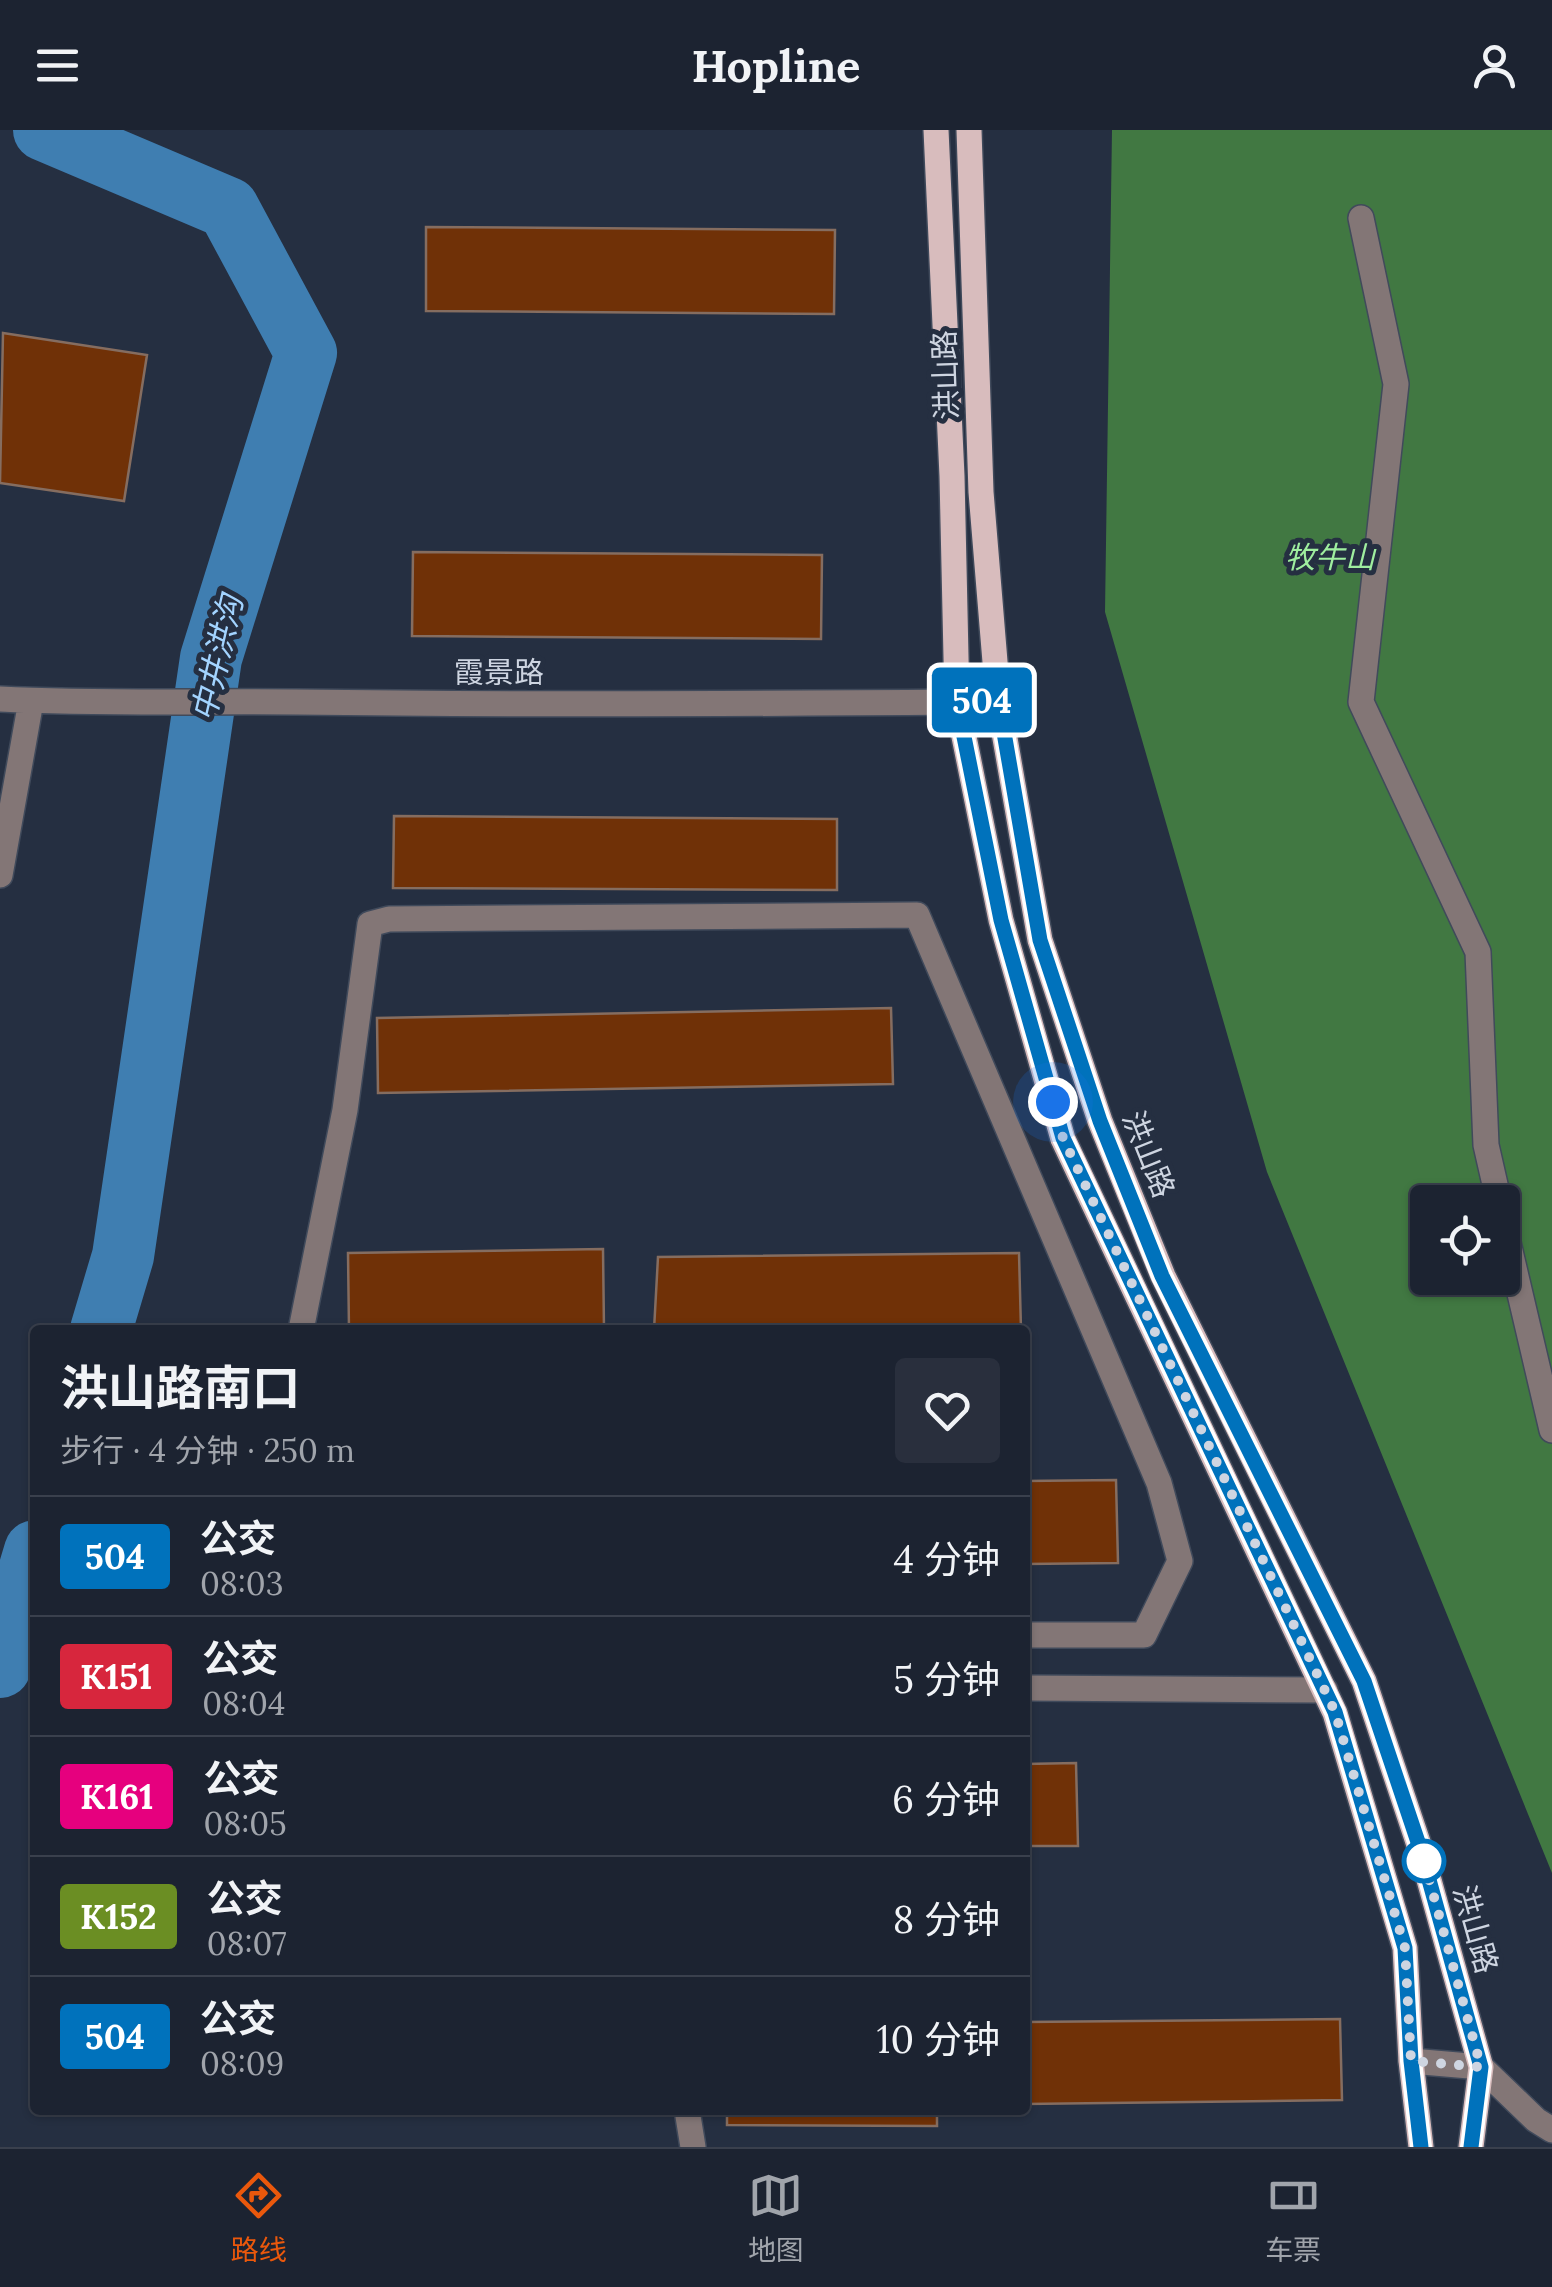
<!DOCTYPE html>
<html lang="zh">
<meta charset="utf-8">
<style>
body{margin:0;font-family:Lora,"Noto Sans SC",serif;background:#292f3d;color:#f1f3f6;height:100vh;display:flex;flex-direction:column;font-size:38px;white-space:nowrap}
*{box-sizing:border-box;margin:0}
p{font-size:32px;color:#a0a4ab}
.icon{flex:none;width:55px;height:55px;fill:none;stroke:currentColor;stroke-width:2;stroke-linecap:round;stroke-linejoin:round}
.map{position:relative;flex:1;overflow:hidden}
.details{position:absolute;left:30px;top:1195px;width:1000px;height:790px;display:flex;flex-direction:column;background:#1c2331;border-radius:10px;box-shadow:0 2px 8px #0004,0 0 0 2px #3a404d}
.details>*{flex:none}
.badge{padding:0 20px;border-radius:8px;font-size:35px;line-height:65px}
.tools{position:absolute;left:1410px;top:1055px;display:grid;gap:20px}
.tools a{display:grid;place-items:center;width:110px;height:110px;border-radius:10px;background:#1c2331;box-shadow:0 2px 8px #0004,0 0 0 2px #3a404d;font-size:50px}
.you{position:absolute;width:50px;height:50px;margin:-25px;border:8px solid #fff;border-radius:50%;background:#1a73e8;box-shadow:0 0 0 15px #1a73e833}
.map>.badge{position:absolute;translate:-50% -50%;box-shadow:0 0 0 5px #fff}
.round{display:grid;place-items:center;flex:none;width:105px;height:105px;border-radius:10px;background:#292f3d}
.overview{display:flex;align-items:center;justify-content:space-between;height:170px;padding:0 30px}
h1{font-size:48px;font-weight:700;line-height:75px}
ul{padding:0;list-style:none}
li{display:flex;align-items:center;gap:30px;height:120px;padding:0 30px;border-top:2px solid #3a404d}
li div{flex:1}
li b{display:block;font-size:38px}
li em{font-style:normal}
li .badge{min-width:110px;font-weight:700;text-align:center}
header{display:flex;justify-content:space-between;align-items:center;height:130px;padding:0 30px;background:#1c2331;font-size:45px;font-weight:700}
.menu{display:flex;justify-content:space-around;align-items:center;height:140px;border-top:2px solid #3a404d;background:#1c2331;font-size:28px;color:#a0a4ab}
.menu a{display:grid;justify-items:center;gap:5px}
.menu .current{color:#ea580c}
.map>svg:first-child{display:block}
.forest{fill:#417842;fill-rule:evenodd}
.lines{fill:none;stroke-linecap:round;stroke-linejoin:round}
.river{stroke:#3f7eb1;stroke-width:62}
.building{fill:#703107;stroke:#856d60;stroke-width:2.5}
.minor-casing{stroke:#404a5b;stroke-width:28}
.major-casing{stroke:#404a5b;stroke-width:28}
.minor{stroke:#837676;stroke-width:25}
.major{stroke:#d8bcbd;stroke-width:25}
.line-casing{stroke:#fff;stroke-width:22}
.line{stroke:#0072bc;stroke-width:15}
.walk{stroke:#ced5e1;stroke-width:10;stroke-dasharray:0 18}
.stop-dot{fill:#fff;stroke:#0072bc;stroke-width:5}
.labels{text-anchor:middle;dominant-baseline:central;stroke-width:10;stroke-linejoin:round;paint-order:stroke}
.street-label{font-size:30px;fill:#ced5e1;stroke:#252f41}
.park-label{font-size:30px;font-style:italic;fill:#9fee9f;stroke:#252f41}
.water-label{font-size:32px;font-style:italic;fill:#a3d4ff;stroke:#252f41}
</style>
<header><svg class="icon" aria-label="menu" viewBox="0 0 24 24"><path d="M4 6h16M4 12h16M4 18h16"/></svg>Hopline<svg class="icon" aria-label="person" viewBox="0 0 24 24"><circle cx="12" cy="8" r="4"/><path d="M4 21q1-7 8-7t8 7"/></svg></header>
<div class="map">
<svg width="1552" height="2017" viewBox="0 0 1552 2017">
<rect width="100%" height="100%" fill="#252f41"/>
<!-- forest -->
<path class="forest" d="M1112,0h440v1743l-285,-701 -162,-560zM1428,1072h74v76h-74z"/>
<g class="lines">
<!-- river -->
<path class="river" d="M44,0l184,78 78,145 -95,305 -88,598 -22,74
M0,1537l35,-116"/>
</g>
<!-- building -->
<path class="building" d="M426,97l409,3 -1,84 -408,-3z
M3,203l144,22 -23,146 -124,-18z
M413,422l409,3 -1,84 -409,-3z
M394,686l443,3v71l-444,-2z
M891,878l2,76 -515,9 -1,-75z
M603,1119l1,81h-255l-1,-77z
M1019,1123l2,77h-367l4,-73z
M1116,1350l2,83 -93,1v-83z
M1076,1633l2,83h-53v-82z
M1340,1889l2,81 -317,4v-82z
M225,1980h235l-235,3z
M727,1980h210v16l-210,-1z"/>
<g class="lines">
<!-- minor casing -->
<g class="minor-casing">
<path id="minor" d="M1361,88l35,166 -35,318 117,250 8,193 13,57
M0,569c99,5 197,2 296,3 221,3 441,2 661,0l41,-4
M0,745l31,-174
M1502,1087l50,213
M301,1200l44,-220 25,-186 19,-5 528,-4 242,568 21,78 -36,74h-119
M1025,1558l300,2
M1411,1931l70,6 55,53 16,10
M687,1980l6,37"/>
</g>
<!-- major casing -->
<g class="major-casing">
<path id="major" d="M936,0l16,346 5,226 44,218 62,219 272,574 70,235 6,113 10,86
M969,0l12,362 17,206 42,242 60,181 63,155 201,405 57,170 60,216 -10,80"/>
</g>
<!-- minor -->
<use href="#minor" class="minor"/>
<!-- major -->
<use href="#major" class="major"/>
</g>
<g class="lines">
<!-- line casing -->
<g class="line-casing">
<path id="line" d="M1421,2017l-10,-86 -6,-113 -70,-236 -272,-574 -62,-218 -44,-218 41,-4 42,242 60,181 62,155 202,405 57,170 60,216 -10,80"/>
</g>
<!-- line -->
<use href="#line" class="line"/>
<!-- walk -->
<path class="walk" d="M1053,972l10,36 272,574 70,236 6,113 70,6 -57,-206"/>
</g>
<!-- markers -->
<circle class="stop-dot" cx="1424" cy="1731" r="20"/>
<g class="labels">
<!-- street labels -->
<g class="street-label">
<text transform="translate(945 245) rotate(-92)">洪山路</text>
<text x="499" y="542">霞景路</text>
<text transform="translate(1149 1024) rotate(68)">洪山路</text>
<text transform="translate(1476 1799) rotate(74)">洪山路</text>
</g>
<!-- park labels -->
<g class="park-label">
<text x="1330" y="427">牧牛山</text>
</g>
<!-- water labels -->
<g class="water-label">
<text transform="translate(217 528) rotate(-77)">中井洪沟</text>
</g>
</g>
</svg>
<div class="tools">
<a><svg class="icon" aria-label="locate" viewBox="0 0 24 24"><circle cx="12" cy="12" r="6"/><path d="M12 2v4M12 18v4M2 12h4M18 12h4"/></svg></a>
</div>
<div class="you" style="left:1053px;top:972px"></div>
<b class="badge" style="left:982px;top:570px;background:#0072bc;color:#fff">504</b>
<section class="details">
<div class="overview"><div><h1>洪山路南口</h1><p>步行 · 4 分钟 · 250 m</p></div><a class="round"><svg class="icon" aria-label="heart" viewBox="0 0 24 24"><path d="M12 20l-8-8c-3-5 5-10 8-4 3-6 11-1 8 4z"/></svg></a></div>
<ul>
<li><span class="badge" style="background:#0072bc;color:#fff">504</span><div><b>公交</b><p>08:03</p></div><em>4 分钟</em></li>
<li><span class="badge" style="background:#d7263d;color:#fff">K151</span><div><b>公交</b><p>08:04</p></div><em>5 分钟</em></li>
<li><span class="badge" style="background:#e6007e;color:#fff">K161</span><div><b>公交</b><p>08:05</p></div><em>6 分钟</em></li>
<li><span class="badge" style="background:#6b8e23;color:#fff">K152</span><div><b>公交</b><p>08:07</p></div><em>8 分钟</em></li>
<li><span class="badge" style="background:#0072bc;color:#fff">504</span><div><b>公交</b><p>08:09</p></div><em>10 分钟</em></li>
</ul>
</section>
</div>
<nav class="menu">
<a class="current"><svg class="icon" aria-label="directions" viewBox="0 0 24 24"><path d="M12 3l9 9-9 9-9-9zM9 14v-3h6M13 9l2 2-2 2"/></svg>路线</a>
<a><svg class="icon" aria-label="map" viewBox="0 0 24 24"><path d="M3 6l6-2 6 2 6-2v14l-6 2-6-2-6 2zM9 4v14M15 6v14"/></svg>地图</a>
<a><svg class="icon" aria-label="tickets" viewBox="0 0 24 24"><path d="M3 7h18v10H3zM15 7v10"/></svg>车票</a>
</nav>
